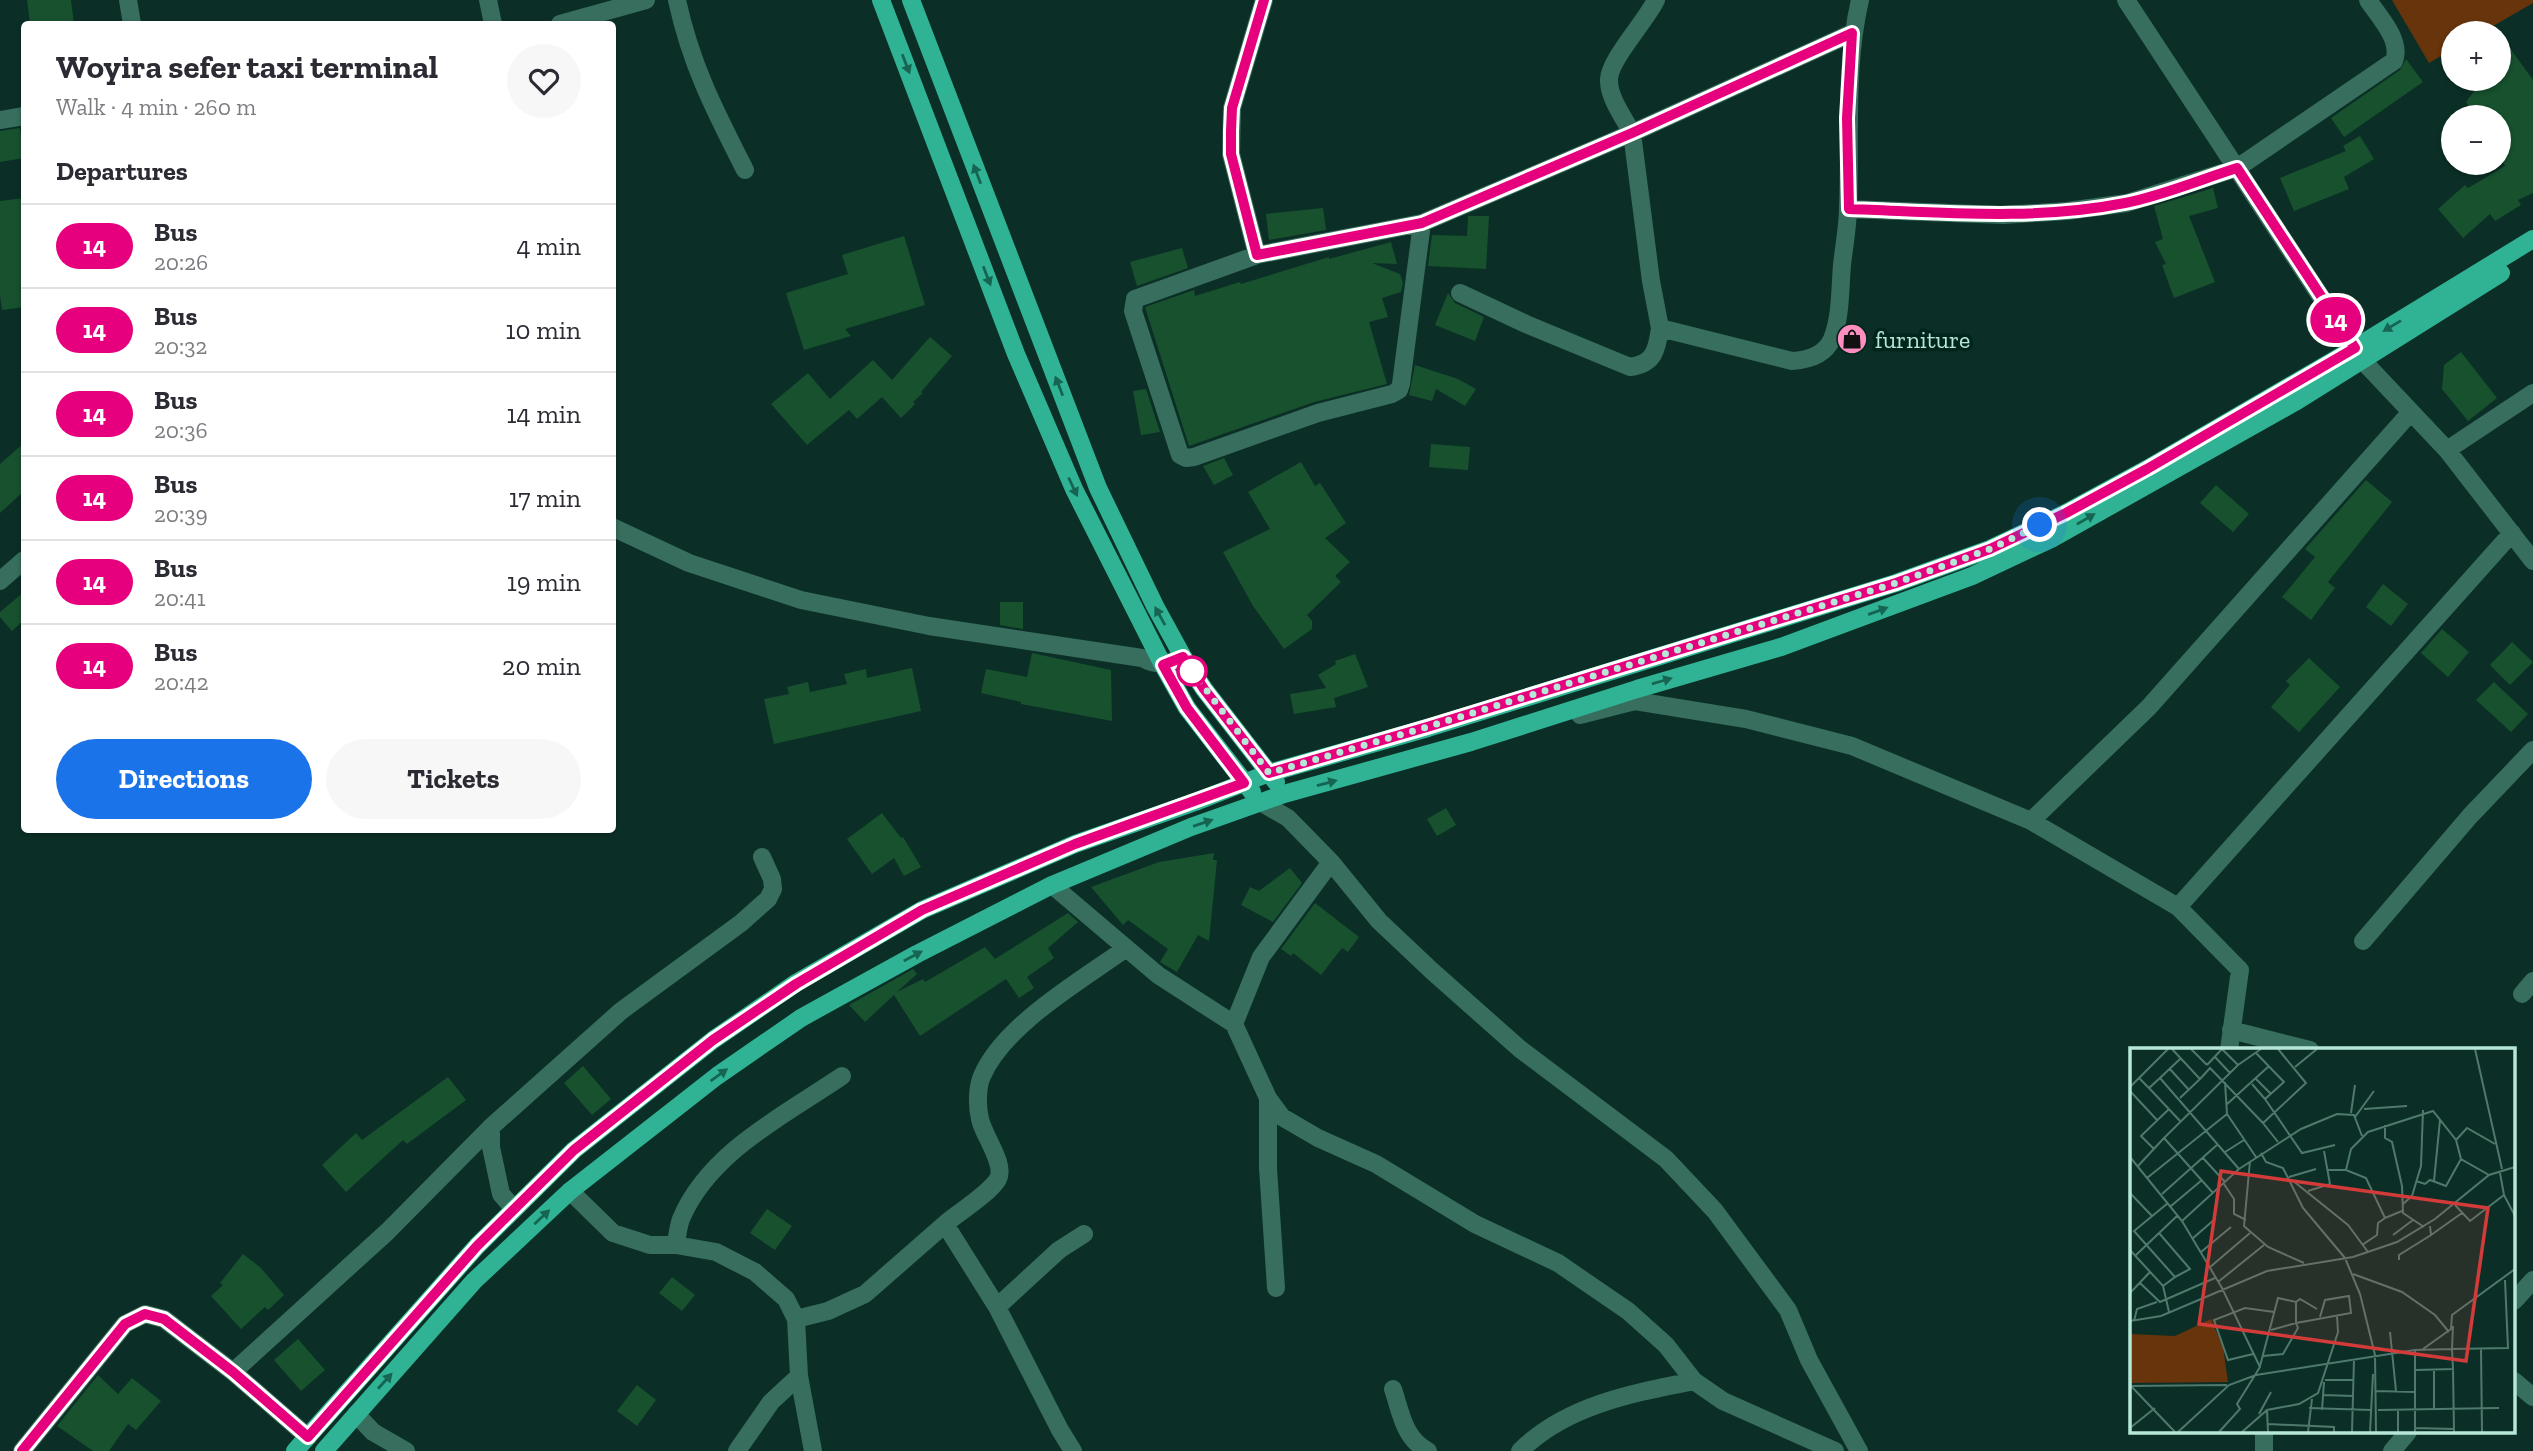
<!DOCTYPE html>
<meta charset="utf-8">
<style>
body{margin:0;font-family:"Zilla Slab",serif;background:#f7f7f7;color:#2b2b33;height:100vh;display:flex;flex-direction:column;font-size:26px;white-space:nowrap}
*{box-sizing:border-box;margin:0}
p{font-size:23px;color:#7c7c81}
.icon{flex:none;width:38px;height:38px;fill:none;stroke:currentColor;stroke-width:2;stroke-linecap:round;stroke-linejoin:round}
.map{position:relative;flex:1;overflow:hidden}
.panel{position:absolute;left:21px;top:21px;width:595px;height:812px;display:flex;flex-direction:column;background:#fff;border-radius:7px;box-shadow:0 2px 5px #0004}
.panel>*{flex:none}
.badge{padding:0 14px;border-radius:23px;font-size:24px;line-height:46px}
.fabs{position:absolute;left:2441px;top:21px;display:grid;gap:14px}
.fabs a{display:grid;place-items:center;width:70px;height:70px;border-radius:50%;background:#fff;box-shadow:0 2px 5px #0004;font-size:35px}
.you{position:absolute;width:35px;height:35px;margin:-18px;border:5px solid #fff;border-radius:50%;background:#1a73e8;box-shadow:0 0 0 10px #1a73e833}
.map>.badge{position:absolute;translate:-50% -50%;box-shadow:0 0 0 4px #fff}
h2{padding:0 35px;font-size:26px;line-height:63px}
.round{display:grid;place-items:center;flex:none;width:74px;height:74px;border-radius:37px;background:#f7f7f7}
.overview{display:flex;align-items:center;justify-content:space-between;height:119px;padding:0 35px}
h1{font-size:33px;font-weight:700;line-height:52px}
.primary-button{display:flex;gap:14px;margin-top:auto;padding:14px 35px}
.primary-button a{flex:1;height:80px;border-radius:42px;background:#1a73e8;color:#fff;font-size:28px;font-weight:700;line-height:80px;text-align:center}
.primary-button a+a{background:#f7f7f7;color:#2b2b33}
ul{padding:0;list-style:none}
li{display:flex;align-items:center;gap:21px;height:84px;padding:0 35px;border-top:2px solid #e1e1e2}
li div{flex:1}
li b{display:block;font-size:26px}
li em{font-style:normal}
li .badge{min-width:77px;font-weight:700;text-align:center}
.map>svg:first-child{display:block}
.green{fill:#67340b}
.building{fill:#17512e}
.lines{fill:none;stroke-linecap:round;stroke-linejoin:round}
.street{stroke:#376e5e;stroke-width:18}
.primary{stroke:#30b394;stroke-width:18}
.oneway{fill:#166552}
.line-casing{stroke:#fff;stroke-width:16}
.line{stroke:#e6007e;stroke-width:10}
.walk{stroke:#b7e7d7;stroke-width:7;stroke-dasharray:0 12.6}
.stop-dot{fill:#fff;stroke:#e6007e;stroke-width:3.5}
.labels{text-anchor:middle;dominant-baseline:central;stroke-width:7;stroke-linejoin:round;paint-order:stroke}
.poi-label{font-size:24px;fill:#b7e7d7;stroke:#01251c;text-anchor:start}
.inset-road{fill:none;stroke:#50796d;stroke-width:2}
.view{fill:#d33b3a;fill-opacity:0.15;stroke:#d33b3a;stroke-width:3.5}
.inset-edge{fill:none;stroke:#b7e7d7;stroke-width:3.5}
</style>
<div class="map">
<svg width="2533" height="1451" viewBox="0 0 2533 1451">
<rect width="100%" height="100%" fill="#0b2f26"/>
<!-- green -->
<path class="green" d="M2392,0h141v3l-52,30h-27l-1,16 -24,14z"/>
<!-- building -->
<path class="building" d="M27,0h44l3,24h-44z
M2499,33l34,47v113l-15,7 3,5 -26,16 -5,-7 -27,24 -25,-29 27,-24 3,3 37,-22 -6,-10v-39h-23l-10,-15 17,-23h16z
M2406,59l17,23 -79,55 -13,-19 69,-48z
M20,128l4,30 -24,4v-31z
M2360,136l14,23 -30,18 5,12 -55,22 -14,-33 66,-27 -3,-5z
M2213,188l5,20 -29,8 26,66 -41,16 -12,-33 4,-1 -11,-22 8,-3 -9,-33z
M24,198v109l-22,3 -2,-15v-94z
M1323,208l3,22 -57,10 -3,-26z
M1468,216h21l-3,53 -58,-3 4,-31 35,1z
M904,236l21,69 -80,24 6,7 -47,14 -18,-57 62,-19 -6,-19z
M1391,242l6,22 -25,-1 28,11 3,9 -2,9 -19,6 6,19 -19,5 18,62 -73,18 -125,44 -44,-139 49,-17 1,6 45,-14 1,2 88,-27v2z
M1182,248l6,20 -51,18 -7,-24z
M1448,293l7,10 29,14 -9,24 -40,-16z
M930,337l22,19 -31,36 2,1 -10,9 2,2 -14,14 -19,-21 -25,22 -8,-9 -42,35 -36,-41 37,-31 22,26 43,-39 19,20z
M2461,352l36,46 -29,23 -26,-32 2,-24z
M1415,365l43,14 18,10 -11,17 -29,-17 -4,12 -23,-6z
M1146,389l14,43 -19,3 -8,-44z
M24,443v48l-24,22v-49z
M1431,444l39,3 -2,23 -39,-3z
M1224,458l9,17 -19,10 -11,-19z
M1301,462l14,24 5,-3 26,40 -21,15 25,24 -15,14 6,6 -34,33 5,6v8l-28,20 -31,-43 -30,-54 47,-23 -22,-37z
M2366,480l26,22 -64,80 7,6 -24,32 -29,-23 33,-40 -10,-8z
M2216,485l33,29 -16,18 -33,-29z
M2383,584l25,20 -17,22 -25,-19z
M24,592v28l-12,11 -12,-14v-5z
M1000,602h23v27l-23,-4z
M2442,629l27,23 -21,25 -27,-24z
M2512,642l21,20 -23,23 -20,-20z
M1032,653l79,17 1,51 -91,-17v-2l-40,-9 5,-24 41,8z
M1355,654l13,33 -34,11 2,9 -42,7 -4,-20 36,-6 -8,-13 18,-11 -1,-3z
M2309,658l31,29 -41,45 -28,-25 19,-22 -4,-4z
M912,668l9,43 -147,33 -10,-45 25,-5 -2,-7 21,-5 2,10 37,-8 -3,-10 22,-5 1,9z
M2494,682l34,32 -17,18 -35,-32z
M1446,808l10,17 -19,11 -10,-17z
M882,813l19,25 2,-1 18,30 -17,9 -10,-18 -22,16 -25,-35z
M1214,853l-1,7h4l-8,81 -11,-6 -21,37 -17,-10 8,-13 -40,-29 -5,5 -32,-38 68,-25z
M1290,868l12,15 -29,39 -32,-17 9,-18 9,4z
M1315,903l44,34 -11,15 -6,-4 -21,27 -28,-22 -2,3 -10,-7z
M1068,913l10,9 -30,26 6,10 -27,19 7,11 -15,10 -13,-19 -86,57 -26,-41 -29,27 -16,-17 64,-36 4,5 -20,18 26,-13 2,3 60,-35 10,12z
M583,1066l28,33 -19,16 -28,-32z
M448,1077l18,23 -59,44 -4,-4 -57,52 -24,-27 34,-32 6,7z
M767,1209l25,17 -17,24 -25,-17z
M243,1254l17,13 24,28 -16,15 -3,-3 -24,22 -30,-33 12,-11 -3,-2z
M672,1277l23,18 -13,16 -23,-18z
M298,1339l27,31 -24,21 -27,-31z
M98,1375l20,19 14,-16 29,23 -25,29 -8,-6 -19,27h-16l-36,-25z
M637,1385l19,15 -19,26 -20,-15z"/>
<g class="lines">
<!-- street -->
<path class="street" d="M128,0l4,24
M488,0l5,24
M677,0c14,65 38,111 68,170
M1656,0c-10,21 -46,59 -47,79 -1,18 15,39 23,54l220,-100
M2126,0l237,361 84,89 86,111
M560,24l86,-24
M0,120l24,-4
M1848,209l155,6 64,-4 60,-8 110,-35 157,-107c8,-21 -15,-44 -26,-61
M1422,223l-21,161 -2,6 -7,4 -74,19 -124,44 -8,1 -6,-3 -47,-144 2,-12 122,-44 165,-32 210,-90 19,148 9,47
M1257,255l-26,-101 1,-46 32,-108
M1460,293l66,31 104,43c24,-3 27,-17 30,-39l132,33c16,-1 33,-6 40,-22 9,-22 8,-51 10,-74 2,-19 6,-39 6,-58 3,-70 -4,-138 12,-207
M2447,450l86,-57
M612,527l77,36 112,37 128,26 213,32c16,9 25,6 41,-1
M0,581l24,-21
M1580,715l55,-14 111,18 106,27 179,75 147,86 62,63 -11,80
M1262,803l26,15 43,44 48,59 53,50 88,78 146,110 49,52 73,99 21,50 50,91
M2031,821l118,-114 261,-294
M1052,885l106,90 76,49 34,74 14,19 36,21 58,26 99,60 83,39 70,48 38,34 28,36 29,20 112,50
M2178,907l334,-374
M2363,941l107,-125 63,-66
M2522,994l11,-13
M1234,1024l27,-67 70,-95
M2231,1030l79,20
M1268,1098v70l8,120
M570,1191l43,42 37,12h26l40,7 39,20 31,27 10,20 3,57 14,75
M514,1209l-13,-15 -10,-47v-20l130,-116 120,-88 27,-24 5,-10 -1,-10 -10,-22
M945,1224c14,-12 44,-30 53,-45 8,-15 -15,-44 -18,-60 -3,-12 -3,-32 2,-43 22,-51 98,-95 143,-127
M676,1245c1,-8 2,-18 5,-26 28,-67 104,-104 161,-143
M2514,1301l19,-21
M997,1307l62,-57 25,-16
M796,1319l32,-8 37,-17 80,-70 52,83 63,123 13,21
M233,1372l154,-140 104,-105
M2514,1381l19,16
M1393,1389c8,24 11,50 35,62
M356,1414l17,18 33,19
M2264,1432v19
M22,1451l103,-127 20,-10 19,5 69,53 75,65
M737,1451l34,-49 28,-26
M1520,1451c46,-46 113,-58 174,-70
M2392,1451l16,-19"/>
<!-- primary -->
<path class="primary" d="M881,0l135,354 58,135 89,176 24,43 65,84
M911,0l187,488 57,118 28,51 21,32 72,93
M295,1451l182,-205 97,-96 139,-110 83,-57 126,-73 153,-66 123,-43 71,-28 159,-45 468,-145 94,-34 76,-36 81,-44 208,-121 178,-109
M324,1451l150,-170 96,-90 147,-115 84,-58 116,-64 135,-69 139,-58 93,-33 187,-52 166,-53 144,-42 191,-71 81,-38 242,-136 206,-129"/>
</g>
<!-- one-way arrows -->
<defs><path id="oneway-solid" d="M-6-.8H1V-3.2L6.5 0L1 3.2V.8H-6Z" transform="scale(1.75)"/></defs>
<g class="oneway">
<use href="#oneway-solid" transform="translate(906 64) rotate(69)"/>
<use href="#oneway-solid" transform="translate(977 174) rotate(-111)"/>
<use href="#oneway-solid" transform="translate(987 276) rotate(69)"/>
<use href="#oneway-solid" transform="translate(2392 326) rotate(149)"/>
<use href="#oneway-solid" transform="translate(1059 386) rotate(-111)"/>
<use href="#oneway-solid" transform="translate(1073 487) rotate(65)"/>
<use href="#oneway-solid" transform="translate(2086 519) rotate(-30)"/>
<use href="#oneway-solid" transform="translate(1878 611) rotate(-20)"/>
<use href="#oneway-solid" transform="translate(1160 616) rotate(-119)"/>
<use href="#oneway-solid" transform="translate(1662 681) rotate(-16)"/>
<use href="#oneway-solid" transform="translate(1327 783) rotate(-15)"/>
<use href="#oneway-solid" transform="translate(1203 823) rotate(-19)"/>
<use href="#oneway-solid" transform="translate(913 956) rotate(-28)"/>
<use href="#oneway-solid" transform="translate(719 1075) rotate(-36)"/>
<use href="#oneway-solid" transform="translate(542 1217) rotate(-43)"/>
<use href="#oneway-solid" transform="translate(385 1381) rotate(-48)"/>
</g>
<g class="lines">
<!-- line casing -->
<g class="line-casing">
<path id="line" d="M22,1451l103,-127 20,-10 19,5 69,53 75,65 169,-191 97,-96 139,-110 83,-56 126,-74 153,-66 169,-61 -57,-75 -24,-43 20,-8 21,32 65,84 158,-46 469,-144 94,-34 76,-36 81,-44 208,-121 -118,-180c-35,11 -76,28 -112,35 -91,18 -185,9 -276,6l-2,-91 5,-85 -220,100 -210,90 -165,32 -26,-101v-23l1,-23 32,-108"/>
</g>
<!-- line -->
<use href="#line" class="line"/>
<!-- walk -->
<path class="walk" d="M1192,671l77,102 158,-46 469,-144 94,-34 50,-24"/>
</g>
<!-- icons -->
<defs>
<g id="shop-disc" transform="scale(1.575)"><circle r="9.5" fill="#fd8ebf" stroke="#01251c"/><path d="M-5-2.5h2.3a2.7 3.5 0 0 1 5.4 0H5L5.5 6h-11ZM-1.5-2.5h3a1.5 2.3 0 0 0-3 0Z" fill="#111"/></g>
</defs>
<g fill-rule="evenodd">
<use href="#shop-disc" x="1852" y="339"/>
</g>
<!-- markers -->
<circle class="stop-dot" cx="1192" cy="671" r="14"/>
<g class="labels">
<!-- poi labels -->
<g class="poi-label">
<text x="1875" y="339">furniture</text>
</g>
</g>
<!-- overview -->
<g transform="translate(2130 1048)">
<rect width="385" height="385" fill="#0b2f26"/>
<path d="M81,271l12,28 5,35 -98,1v-49l45,2z" fill="#67340b"/>
<path class="inset-road" d="M42,1l28,30 -20,19M61,1l16,16M345,1l27,120M85,9l15,16M77,17l15,-16 16,16M165,19l22,-18M39,20l20,22M9,30l29,-29M30,30l20,-19M70,31l10,-11 53,55 43,-40 -28,-34M126,31l15,15M95,34l2,32 29,43M122,36l13,15 19,-17 -28,-29M0,39l9,-9 10,10 11,-10 79,91 -57,52M19,40l32,34M0,43l27,29M135,51l37,54 33,-8M96,57l43,-39M234,61l43,-3M221,65l4,-28M225,69l19,-26M133,75l15,19M255,77v13l7,4 10,44 1,27 21,14M326,92l11,-12 28,16M24,101l-13,-13 28,-27M95,104l19,-12M131,105l5,9 17,6 20,40 42,50M0,109l52,64 40,67 38,79 -23,37 3,5 -21,23M73,110l22,24M120,113l-6,65 24,21 36,16M8,118l26,-28M109,121l62,-40 36,-15 17,1 8,21M198,122h18l20,8 19,40 17,-7M216,122l5,-21 17,-17 65,-21 23,29 5,19 28,16M370,125l4,22 11,21M159,129l27,-8M17,130l80,-64M162,132l56,45 20,27M286,133l9,3 5,-4 16,6 15,-27M304,133l6,-61M94,136l10,15v15l12,6M178,143l22,-7 -6,-33M0,145l22,23M83,145l-49,-55 74,-73 23,-16M32,146l56,-50M273,156l9,-8 9,-30 2,-56M325,157l15,16 34,-26M41,158l31,-26M29,185l31,36 -15,8M263,187l20,-15M301,187l31,-22M62,191l23,-20M232,197l15,-10 1,-12 7,-5M0,202l33,36 12,-9 -41,-46 34,-28M71,204l30,-25M6,207l42,-40M215,210l15,36 15,61 1,77M269,212v-5l32,-20 -1,-9M79,220l41,-35M223,226l49,18 33,23 14,17M88,234l46,-37M10,235l20,19 55,-24M33,238l6,26M0,245l20,-21M166,254v21l55,-10 -2,-17 -24,4 -5,17M0,273l31,-5 106,-45 86,-14 44,-15 38,-23 54,-44 26,-8M4,273l3,-12 20,-7M323,278l-1,23 56,-1 -3,-68M260,284l6,59M293,301l28,-20 1,-14 63,-46M351,301l1,83M123,306l-25,6 -14,-40 31,-12 29,4M133,308l20,-2 15,-26 -2,-5 -25,7M130,318l18,-68 18,4 4,-3 17,10M304,321v41M323,321l1,63M195,332h28M0,337l45,47M0,338l97,-1M246,343l39,1v-42M193,347l30,1M179,360l62,2M137,362l1,22M192,362l2,-28M248,362l121,-2M268,362v22M129,366l12,-22M138,376l66,3v5M0,380l25,-20M285,380l39,1M48,384l51,-47 27,-10 159,-25 37,-1 1,20 -37,1M112,384l25,-22 32,-6 19,-11 20,-61 -1,-16M178,384l4,-33M222,384l2,-73M240,384l3,-58M285,384v-40"/>
<path class="view" d="M91,123l267,37 -22,153 -267,-37z"/>
<rect width="385" height="385" class="inset-edge"/>
</g>
</svg>
<div class="fabs">
<a>+</a>
<a>−</a>
</div>
<div class="you" style="left:2040px;top:525px"></div>
<b class="badge" style="left:2336px;top:320px;background:#e6007e;color:#fff">14</b>
<section class="panel">
<div class="overview"><div><h1>Woyira sefer taxi terminal</h1><p>Walk · 4 min · 260 m</p></div><a class="round"><svg class="icon" aria-label="heart" viewBox="0 0 24 24"><path d="M12 20l-8-8c-3-5 5-10 8-4 3-6 11-1 8 4z"/></svg></a></div>
<h2>Departures</h2>
<ul>
<li><span class="badge" style="background:#e6007e;color:#fff">14</span><div><b>Bus</b><p>20:26</p></div><em>4 min</em></li>
<li><span class="badge" style="background:#e6007e;color:#fff">14</span><div><b>Bus</b><p>20:32</p></div><em>10 min</em></li>
<li><span class="badge" style="background:#e6007e;color:#fff">14</span><div><b>Bus</b><p>20:36</p></div><em>14 min</em></li>
<li><span class="badge" style="background:#e6007e;color:#fff">14</span><div><b>Bus</b><p>20:39</p></div><em>17 min</em></li>
<li><span class="badge" style="background:#e6007e;color:#fff">14</span><div><b>Bus</b><p>20:41</p></div><em>19 min</em></li>
<li><span class="badge" style="background:#e6007e;color:#fff">14</span><div><b>Bus</b><p>20:42</p></div><em>20 min</em></li>
</ul>
<div class="primary-button"><a>Directions</a><a>Tickets</a></div>
</section>
</div>
